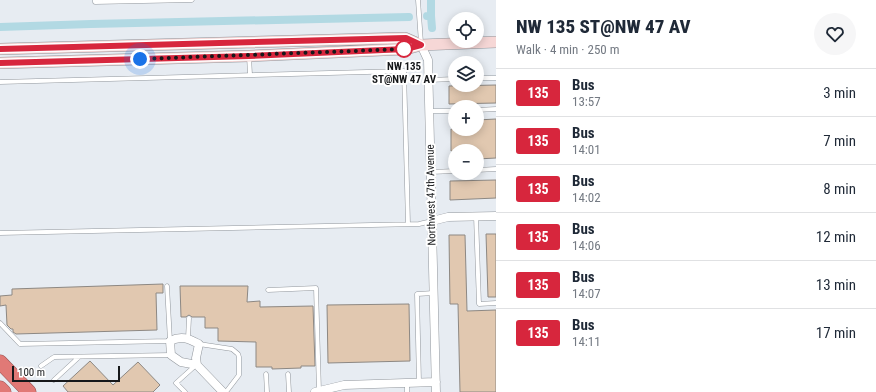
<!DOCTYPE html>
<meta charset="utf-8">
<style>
body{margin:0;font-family:"Roboto Condensed",sans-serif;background:#f6f6f7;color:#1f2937;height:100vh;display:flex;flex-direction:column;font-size:15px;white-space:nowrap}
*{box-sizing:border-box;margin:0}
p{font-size:13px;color:#747a83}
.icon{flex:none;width:22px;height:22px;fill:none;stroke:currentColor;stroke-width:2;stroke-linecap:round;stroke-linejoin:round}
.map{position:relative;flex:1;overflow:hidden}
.sheet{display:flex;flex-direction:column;background:#fff;width:380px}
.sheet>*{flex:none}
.badge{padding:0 8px;border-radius:3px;font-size:14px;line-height:26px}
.tools{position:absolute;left:448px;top:12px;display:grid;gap:8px}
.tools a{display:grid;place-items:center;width:36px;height:36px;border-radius:50%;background:#fff;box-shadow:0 2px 10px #0003;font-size:20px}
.scale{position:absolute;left:12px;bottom:10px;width:108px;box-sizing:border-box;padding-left:4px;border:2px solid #16181a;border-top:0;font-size:11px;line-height:14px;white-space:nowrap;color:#16181a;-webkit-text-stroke:3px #fff;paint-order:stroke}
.you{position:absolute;width:20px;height:20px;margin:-10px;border:3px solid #fff;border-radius:50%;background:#1a73e8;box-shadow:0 0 0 6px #1a73e833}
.map>.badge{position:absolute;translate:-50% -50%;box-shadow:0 0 0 2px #fff}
.round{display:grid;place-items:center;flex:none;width:42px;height:42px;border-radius:21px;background:#f6f6f7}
.headline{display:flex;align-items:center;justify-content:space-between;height:68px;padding:0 20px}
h1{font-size:19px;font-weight:800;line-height:30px}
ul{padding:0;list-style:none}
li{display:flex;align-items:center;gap:12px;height:48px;padding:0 20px;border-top:1px solid #e0e1e3}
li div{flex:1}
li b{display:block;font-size:15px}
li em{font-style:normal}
li .badge{min-width:44px;font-weight:700;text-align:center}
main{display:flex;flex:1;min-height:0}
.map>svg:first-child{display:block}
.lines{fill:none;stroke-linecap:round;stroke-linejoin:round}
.canal{stroke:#b2d9e3;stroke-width:8}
.building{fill:#e1c8b0;stroke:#8d8883}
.lane-casing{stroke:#92979d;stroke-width:5}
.street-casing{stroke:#92979d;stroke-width:9}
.secondary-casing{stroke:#92979d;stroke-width:12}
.highway-casing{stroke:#9a5756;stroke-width:15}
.lane{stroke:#fff;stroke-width:4}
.street{stroke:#fff;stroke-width:8}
.secondary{stroke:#f6d7d6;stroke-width:11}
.highway{stroke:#e17976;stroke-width:14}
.line-casing{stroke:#fff;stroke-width:9}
.line{stroke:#d7263d;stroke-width:6}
.walk{stroke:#16181a;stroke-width:4;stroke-dasharray:0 7.2}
.stop-dot{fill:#fff;stroke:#d7263d;stroke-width:2}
.labels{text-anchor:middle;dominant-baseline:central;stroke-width:4;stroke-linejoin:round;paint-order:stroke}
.stop-label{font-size:11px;font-weight:bold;fill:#16181a;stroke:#fff}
.street-label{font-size:11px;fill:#16181a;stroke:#fff}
</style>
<main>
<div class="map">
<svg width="496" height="392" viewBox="0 0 496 392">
<rect width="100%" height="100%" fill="#e7ecf2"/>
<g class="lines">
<!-- canal -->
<path class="canal" d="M427,16h4v-16
M431,16l1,12
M0,27l91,-3 318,-7"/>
</g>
<!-- building -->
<path class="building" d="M496,85v18l-47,1v-18z
M496,119v39l-19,1v-8h-26v-22h26v-9z
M496,180v18l-46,2v-19z
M486,234h10v63h-8z
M449,235h16l2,76 29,-1v82h-36l-2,-88h-8z
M163,284v9h-7l1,37 -141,4 -3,-2v-3h-2l-4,-4 -1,-20 -6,1v-10l12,-1v-6z
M180,286h68l-1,16 13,-1v6l53,-1 2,60h-14v2l-29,1v-2h-16v-25l-38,-1v-13h-13v-11h-13l-3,-2 -3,2h-5z
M409,304l1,57 -82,2 -1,-58z
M90,361l23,24 25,-23 22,23 -7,7h-85l-5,-6z"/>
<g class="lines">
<!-- lane casing -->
<g class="lane-casing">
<path id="lane" d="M95,0v2l97,-2
M418,0l3,43
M249,56l1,19
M477,78h19
M428,80l27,-1
M0,82l404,-11 4,153
M477,110l19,-1
M429,111h26
M477,170l19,-1
M431,172l24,-1
M476,216l3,88 17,-1
M0,233l419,-9 13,-3
M268,290l48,-2 3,103
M0,323l20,21 150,-3 -3,-55
M188,338l1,-20
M199,344l33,5 6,5 1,3v18l-13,17
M41,366l13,-9 117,-2
M266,374l1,18
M288,374l1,18
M54,380l25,-23
M419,382l-2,-88 17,-1
M185,392l-9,-9 20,-18
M407,392v-9"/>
</g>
<!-- street casing -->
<g class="street-casing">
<path id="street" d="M421,45l7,15 8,332
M432,221l16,-4 48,-1
M197,365l-1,-7 3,-14c-10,-5 -17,-9 -29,-3l1,14 10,7 16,3 26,27
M315,392l29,-7 92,-3"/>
</g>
<!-- secondary casing -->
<g class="secondary-casing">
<path id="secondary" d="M0,49l405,-11 16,7
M0,63l249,-7 157,-7 15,-4 75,-3"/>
</g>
<!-- highway casing -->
<g class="highway-casing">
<path id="highway" d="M0,362l29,30
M0,388l4,4"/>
</g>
<!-- lane -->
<use href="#lane" class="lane"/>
<!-- street -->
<use href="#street" class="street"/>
<!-- secondary -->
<use href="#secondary" class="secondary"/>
<!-- highway -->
<use href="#highway" class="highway"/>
</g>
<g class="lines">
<!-- line casing -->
<g class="line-casing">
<path id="line" d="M0,49l406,-11 15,7 -15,4 -157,7 -249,7"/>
</g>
<!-- line -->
<use href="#line" class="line"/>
<!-- walk -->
<path class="walk" d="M140,59l266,-10h-2"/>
</g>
<!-- markers -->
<circle class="stop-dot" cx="404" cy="49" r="8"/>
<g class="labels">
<!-- stop labels -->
<g class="stop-label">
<text x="404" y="66">NW 135<tspan x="404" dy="13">ST@NW 47 AV</tspan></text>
</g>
<!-- street labels -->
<g class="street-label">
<text transform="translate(431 195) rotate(-91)">Northwest 47th Avenue</text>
</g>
</g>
</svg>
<div class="tools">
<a><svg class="icon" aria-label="locate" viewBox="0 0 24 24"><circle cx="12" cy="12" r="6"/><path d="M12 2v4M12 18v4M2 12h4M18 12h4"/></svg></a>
<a><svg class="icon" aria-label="layers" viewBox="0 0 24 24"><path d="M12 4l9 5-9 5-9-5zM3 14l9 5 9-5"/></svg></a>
<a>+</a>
<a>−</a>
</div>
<div class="scale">100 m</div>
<div class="you" style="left:140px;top:59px"></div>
</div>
<section class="sheet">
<div class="headline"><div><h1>NW 135 ST@NW 47 AV</h1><p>Walk · 4 min · 250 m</p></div><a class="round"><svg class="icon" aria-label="heart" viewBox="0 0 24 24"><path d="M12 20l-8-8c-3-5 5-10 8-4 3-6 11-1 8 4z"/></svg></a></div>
<ul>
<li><span class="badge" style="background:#d7263d;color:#fff">135</span><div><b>Bus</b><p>13:57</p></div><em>3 min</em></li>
<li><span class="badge" style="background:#d7263d;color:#fff">135</span><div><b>Bus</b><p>14:01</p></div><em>7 min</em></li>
<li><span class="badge" style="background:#d7263d;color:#fff">135</span><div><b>Bus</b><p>14:02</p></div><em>8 min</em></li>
<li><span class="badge" style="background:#d7263d;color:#fff">135</span><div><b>Bus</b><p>14:06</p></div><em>12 min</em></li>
<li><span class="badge" style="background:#d7263d;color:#fff">135</span><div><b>Bus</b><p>14:07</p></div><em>13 min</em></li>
<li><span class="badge" style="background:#d7263d;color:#fff">135</span><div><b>Bus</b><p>14:11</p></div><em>17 min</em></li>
</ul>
</section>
</main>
